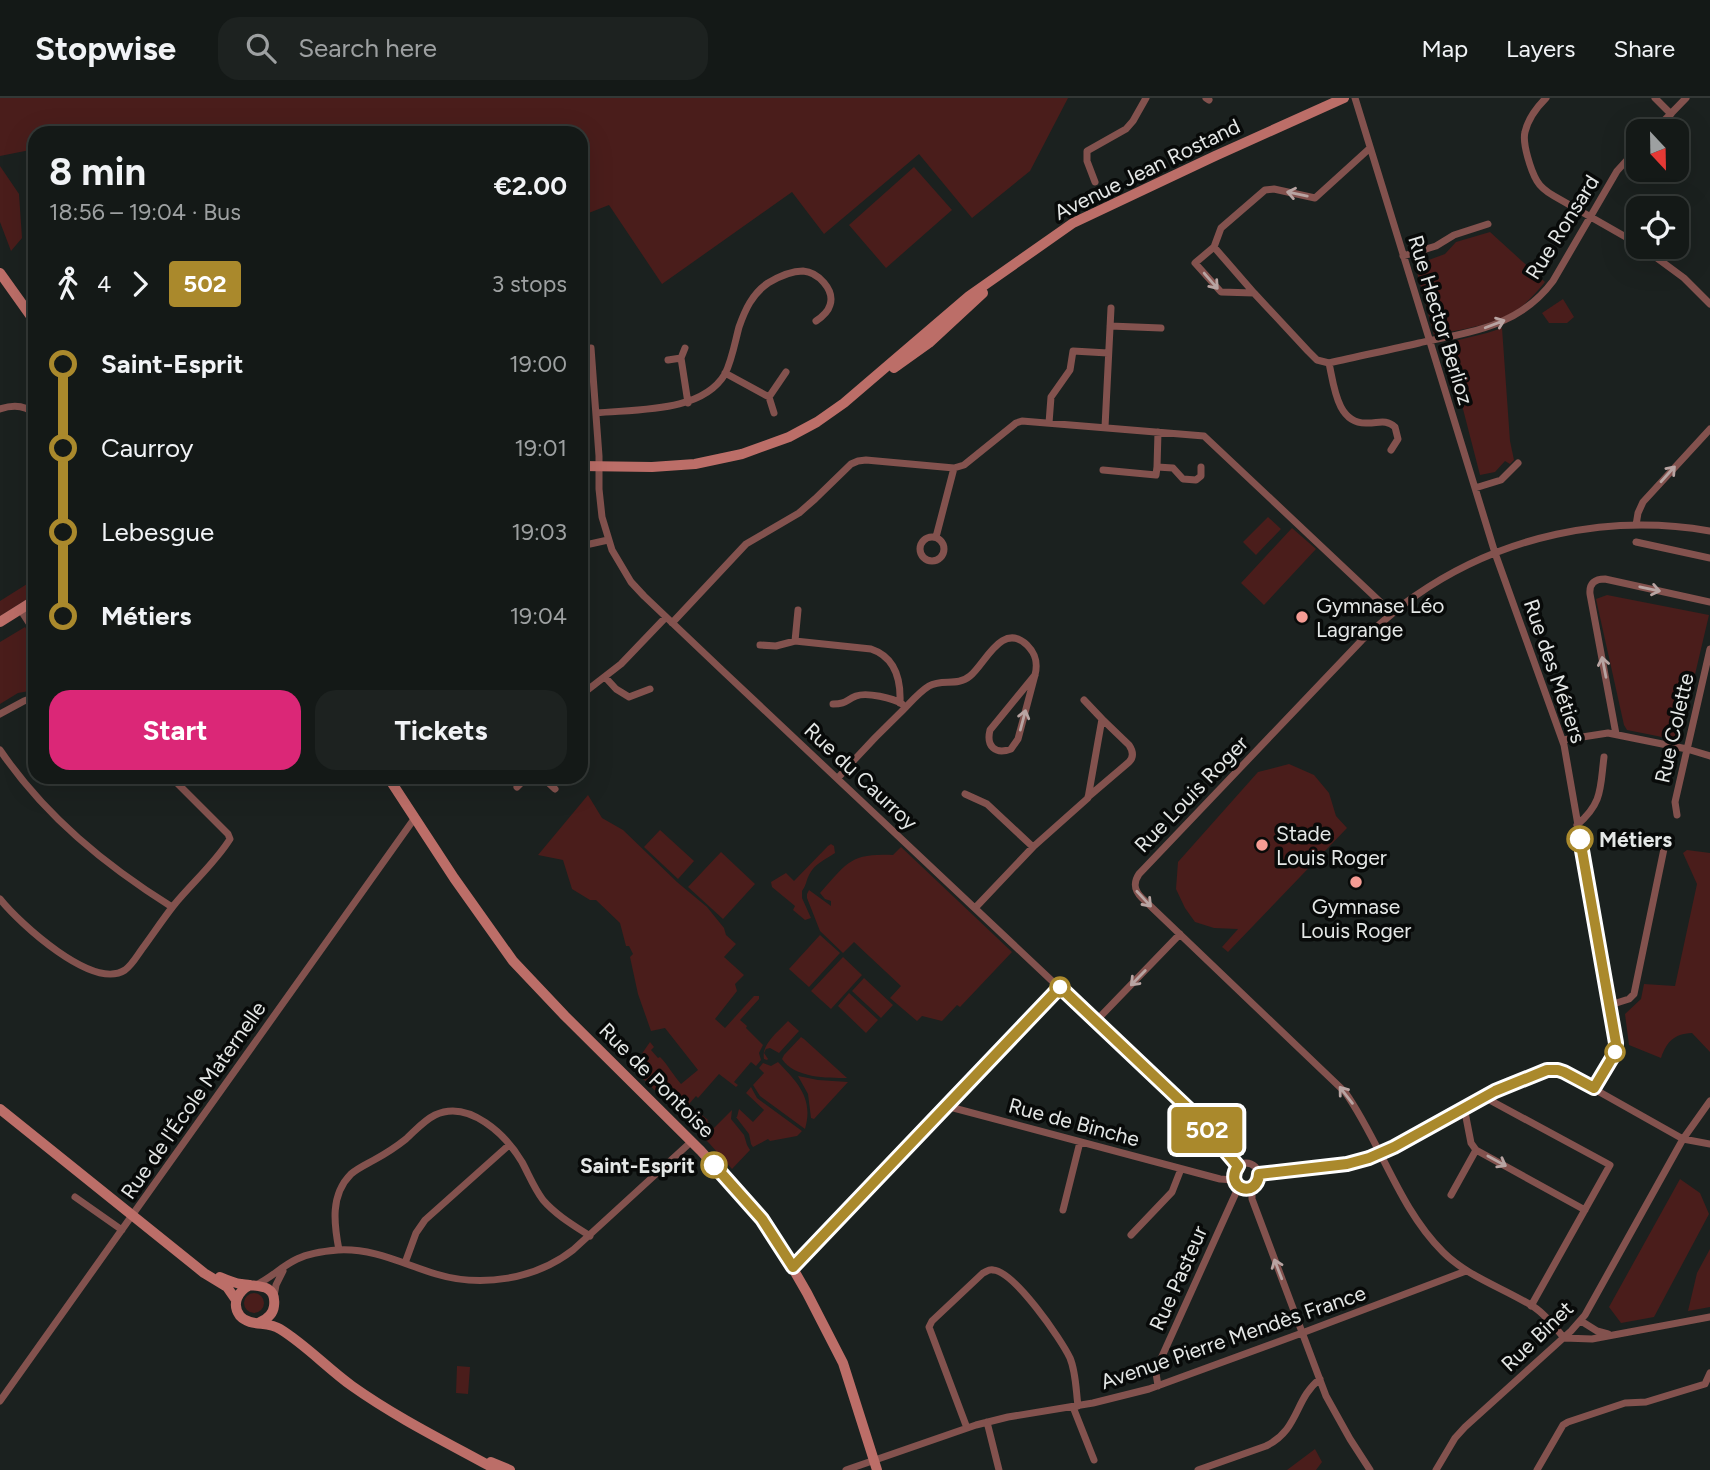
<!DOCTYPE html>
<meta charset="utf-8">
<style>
body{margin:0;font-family:Figtree,sans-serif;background:#1d2220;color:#f1f3f6;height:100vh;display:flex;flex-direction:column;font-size:26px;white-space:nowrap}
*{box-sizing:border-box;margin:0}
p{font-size:23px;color:#9da0a1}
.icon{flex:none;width:38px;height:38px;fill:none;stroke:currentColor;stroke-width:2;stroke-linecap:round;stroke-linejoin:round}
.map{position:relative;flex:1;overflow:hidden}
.details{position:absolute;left:28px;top:28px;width:560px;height:658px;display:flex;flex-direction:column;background:#141917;border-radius:21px;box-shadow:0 7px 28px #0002,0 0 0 2px #333836}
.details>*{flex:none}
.badge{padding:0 14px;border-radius:5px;font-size:24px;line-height:46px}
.needle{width:46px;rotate:158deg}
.tools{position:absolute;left:1626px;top:21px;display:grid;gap:14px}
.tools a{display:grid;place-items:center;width:63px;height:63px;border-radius:14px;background:#141917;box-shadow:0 7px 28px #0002,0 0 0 2px #333836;font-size:35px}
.map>.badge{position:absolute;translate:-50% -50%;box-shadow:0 0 0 4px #fff}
.legs{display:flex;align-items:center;gap:10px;height:77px;padding:0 21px;font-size:23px}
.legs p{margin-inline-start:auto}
.overview{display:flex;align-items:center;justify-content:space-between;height:119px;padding:0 21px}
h1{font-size:38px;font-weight:700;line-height:52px}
.primary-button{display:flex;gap:14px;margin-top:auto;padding:14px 21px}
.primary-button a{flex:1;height:80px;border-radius:21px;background:#db2777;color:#fff;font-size:28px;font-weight:700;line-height:80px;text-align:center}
.primary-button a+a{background:#1d2220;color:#f1f3f6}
ul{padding:0 21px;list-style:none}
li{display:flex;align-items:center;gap:24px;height:84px;font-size:26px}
li i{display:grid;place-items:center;width:10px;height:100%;margin:0 9px;background:currentColor}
li i::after{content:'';width:18px;height:18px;margin:-9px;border:5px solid;border-radius:50%;background:#141917}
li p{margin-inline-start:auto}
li:first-child i{background:linear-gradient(#0000 50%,currentColor 0)}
li:last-child i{background:linear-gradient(currentColor 50%,#0000 0)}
header{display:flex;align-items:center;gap:42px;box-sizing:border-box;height:98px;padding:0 35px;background:#141917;border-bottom:2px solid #333836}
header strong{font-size:33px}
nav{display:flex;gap:38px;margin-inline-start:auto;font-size:24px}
.search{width:490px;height:63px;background:#1d2220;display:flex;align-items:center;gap:18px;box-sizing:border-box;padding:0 24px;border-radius:21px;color:#9da0a1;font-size:26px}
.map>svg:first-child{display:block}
.green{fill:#4a1d1b}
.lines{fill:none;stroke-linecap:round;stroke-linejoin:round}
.street{stroke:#83524e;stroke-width:7}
.secondary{stroke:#bc6e68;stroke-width:10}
.oneway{stroke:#b8a4a2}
.line-1-casing{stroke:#fff;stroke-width:16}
.line-1{stroke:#aa892c;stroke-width:10}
.poi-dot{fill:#f59c94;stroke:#080a09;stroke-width:2.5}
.stop-1-dot{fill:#fff;stroke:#aa892c;stroke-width:3.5}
.labels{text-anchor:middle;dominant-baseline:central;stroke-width:7;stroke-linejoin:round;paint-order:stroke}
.street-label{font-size:21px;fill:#e4e7e6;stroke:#080a09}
.poi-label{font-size:21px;fill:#e4e7e6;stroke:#080a09;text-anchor:start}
.stop-label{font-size:21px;font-weight:bold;fill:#e4e7e6;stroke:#080a09;text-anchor:start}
</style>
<header>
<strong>Stopwise</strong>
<div class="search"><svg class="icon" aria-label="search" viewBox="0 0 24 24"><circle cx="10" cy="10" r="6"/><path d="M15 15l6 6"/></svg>Search here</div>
<nav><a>Map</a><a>Layers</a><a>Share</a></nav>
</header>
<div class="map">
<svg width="1710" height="1372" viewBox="0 0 1710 1372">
<rect width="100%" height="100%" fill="#1b211f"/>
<!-- green -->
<path class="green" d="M0,0h1068l-38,73 -58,47 -53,-64 -95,80 -32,-42 -130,92 -53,-79 -28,11v-83h-546v16l-35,7z
M0,68l19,28 3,44 -11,13 -11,-29z
M914,69l38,43 -66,58 -37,-43z
M1490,134l55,50c-7,8 -14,17 -23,24 -24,19 -59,23 -88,29l-19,-70 30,-11 11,-12z
M1563,201l11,18 -7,6h-18l-7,-10z
M1502,230l8,113 4,19 -4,4 -5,-3 -10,11 -15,3 -34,-132 41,-10z
M1268,419l13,12 -25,26 -13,-13z
M1292,430l24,21 -52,56 -23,-22z
M35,481v15l-35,22v-15z
M1607,497l102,20 -29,123 -3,2 -50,-10 -3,-5 -28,-126z
M25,529l10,16v47l-17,3 -18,11v-62z
M1289,666l25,11 15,18 7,23 11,12 -119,124 -6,-5 16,-18 -24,-1 -19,-6 -10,-14 -9,-19 2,-27 80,-90z
M588,697l14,23 21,12 54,52 30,25 17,21 2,7 10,9 -12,13 20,18 -9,9 2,7 -22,28 10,9 29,-32h5v3l-19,21 7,6 -1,2 17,17 -4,8 2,7 -5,6 -5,-4 -17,20 4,3 -2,2 -17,-13 -21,24 -2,-2 -7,8 19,16 -1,1 7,7 18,-18 -1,9 13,16 3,10 3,5 -18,19 -23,-26 -77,-75 18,-26 4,5 -3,3 7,8 2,-1c8,8 13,18 21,27l17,-14 -33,-42 -14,3 -13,-37 -8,-37 3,-3 -4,-8h-3l-6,-23 -24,-23h-6l-18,-11 -9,-29 -25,-5z
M660,732l34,31 -16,18 -34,-32z
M831,746l3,2 1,7c-9,6 -21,11 -26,22 -3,6 -3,11 -7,16v7l9,20 -6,2 -12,-10 2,-4 -23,-19 -1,-5 15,-9 8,8 34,-35z
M901,749l111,105 -52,55 -3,-2 -15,16 -20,-5 -5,5 -27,-23 11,-12 -47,-44 -11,11 -23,-22 -13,-33v-4l2,-4 22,16v-5l-6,-2 -5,-6c27,-30 30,-40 73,-38z
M1687,752l23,3v199l-18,-19c-19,1 -25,9 -31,25l-32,-13 -4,-31 16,-15 3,-15 31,2 22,-102 -14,-31z
M721,754l34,32 -32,35 -35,-32z
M820,837l20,18 -31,34 -20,-18z
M843,859l19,18 -31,34 -20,-18z
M864,880l29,27 -12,13 -29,-27z
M849,895l29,27 -12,13 -28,-27z
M788,923l11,10 -20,22 -9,-5 -4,1 -2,4 4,6 -1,1 -3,-1c-3,-15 15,-28 24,-38z
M801,939l3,2 43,39c-20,0 -53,0 -65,-19l2,-4z
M778,964c19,20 36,36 27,67l-45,-33 -7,-11 11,-12 -5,-5 4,-5 8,3z
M798,978l20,4 30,2 -34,37 -3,-1 -3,-24z
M751,989l6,11 45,33 -5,5 -27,5 -2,-2 -15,8 -2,-3 -2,-10 -13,-17h1l2,-8 14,13 11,-12 -18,-17z
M1680,1081l20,14 9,21 -55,103 -33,6 -12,-16z
M1710,1151v58l-22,4 9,-38z
M244 1205a10 10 0 1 1 20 0a10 10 0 1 1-20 0Z
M457,1268l13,1 -2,27 -12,-1z
M1315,1351l7,13 -6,8h-29z"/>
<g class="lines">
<!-- street -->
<path class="street" d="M1206,0l3,2
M1355,0l140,455 69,192 52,298 -1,10 -21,35
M1546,0c-9,9 -18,21 -21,34 -3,11 6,39 12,49 4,7 10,11 17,15l84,48
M1655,0l16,16
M1654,33l32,-33
M1095,84l-8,-21v-10l39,-22 7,-8 13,-23
M1214,149l40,46 54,58 9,9 12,3c30,-7 60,-13 90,-20 51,-11 100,-16 134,-62l64,-110 21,-23
M1642,149l42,31 26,26
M1403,158l33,-10 18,-11 34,-11
M1254,195l-33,-1 -26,-29 19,-16 7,-19 44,-38 9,-1 41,9 55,-50
M1110,228l51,2
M591,250l8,108v33l3,28 10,33 19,32 13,14 80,76 464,437 50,57
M685,250l-4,10 7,45
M668,262l13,-2
M1329,265c5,23 8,62 39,60 11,0 18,-4 27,4l3,12 -7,11
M725,275l44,24 17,-25
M769,299l5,16
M0,311c12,-4 25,-4 35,5
M596,315c40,-4 106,0 129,-39 7,-14 10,-32 14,-47 6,-17 13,-33 29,-44 10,-6 23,-12 35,-12 15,1 32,19 27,34 -2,7 -8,12 -14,16
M1049,325l2,-26 19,-27 3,-19 35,2
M1105,329l6,-119
M1157,369l1,-35
M1103,372l53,5 1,-8 16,1 10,11 13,1 5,-4v-9
M1475,390l26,-8 17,-17
M1636,427l2,-12 5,-11 67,-73
M936,439l18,-69
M920 451a12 12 0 1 1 24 0a12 12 0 1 1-24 0Z
M1636,444l74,16
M581,448l27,-6
M20,511l15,23
M672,525l74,-79 53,-31 16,-14 36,-35 7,-3 8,-1 88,8 10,-3 52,-42 6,-2 182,15 188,177
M795,543l3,-31
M760,547l16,1 19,-5 76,8c24,8 30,31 29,54
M605,579l11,12 13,8 21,-8
M581,597l40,-31 45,-47
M833,606c13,0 13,-4 23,-8 11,-4 37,2 46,8
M0,616l24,-13 11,-4
M581,630v1
M1616,636l-26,-140c-1,-11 5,-15 15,-15l105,23
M1563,642l45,-7 79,16 23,7
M0,652c45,66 105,115 172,157
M581,652l1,1
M542,679l13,12
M838,680c20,-23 41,-45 63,-66 9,-9 18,-20 28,-26 13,-8 28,1 41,-10 15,-12 32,-55 57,-31 9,9 11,18 8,30l-17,64 -7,10c-16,6 -25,-3 -21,-19l45,-55
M517,689l10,-10
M965,696l22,10 46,43
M1088,699l41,-35c5,-5 4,-11 0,-17l-27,-26
M1677,717l-2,-13 35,-153
M1577,727c26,-22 23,-37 27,-68
M0,801c19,24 93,92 125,71 7,-5 12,-14 17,-21 11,-15 21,-30 32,-44 18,-22 41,-42 56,-66l-2,-5 -57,-57
M976,809l57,-60 55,-49 14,-79 -18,-19
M1610,907l19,-6 5,-5 31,-150
M1096,923l84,-87
M1484,999l126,68 -79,141
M946,1008l274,73 14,1
M1464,1009l7,36 5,7 109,60
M1233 1078a13 13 0 1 1 26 0a13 13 0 1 1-26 0Z
M1259,1076c36,-5 83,-4 116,-18 41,-17 151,-95 189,-84l119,67 27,5
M1252,1089v12l74,197 24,43 20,31
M1451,1097l25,-45
M75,1099l47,33
M1063,1112l17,-68
M1131,1137l41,-43 9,-23
M339,1152c-5,-26 -9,-55 12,-76 7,-6 16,-10 23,-14 11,-6 22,-13 32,-21 9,-8 17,-18 29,-24 34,-16 71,20 87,47 7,13 12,26 21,38 13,15 30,25 47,36
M405,1165l11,-30 9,-13 84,-75
M793,1169l267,-280
M256,1187c15,-7 26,-19 41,-26 12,-6 28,-8 41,-9 36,-2 65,14 98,24 46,14 100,5 137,-24l119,-109
M274,1198l2,-11 7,-14
M1581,1223l16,10 11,3
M1564,1240c-9,-11 -18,-23 -30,-31 -30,-19 -66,-30 -91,-55 -45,-45 -62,-109 -98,-160l-203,-194c-8,-8 -9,-15 -3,-24l223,-234c18,-16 34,-31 53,-44 86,-60 193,-83 295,-65
M1564,1240l28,1 118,-22
M1158,1288l-2,-13 3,-10 80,-177
M0,1303l414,-582
M1073,1309l21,53
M987,1324l12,48
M967,1330l-38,-101 3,-6 51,-48c3,-1 6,-4 10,-3 21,1 68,69 77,88 6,14 6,33 8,48
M846,1372l130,-45 32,-8 85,-14 56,-14 153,-56 164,-62
M1198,1372l68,-24c34,-17 28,-47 54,-67
M1436,1372l19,-32 10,-11 106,-96 14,-16 98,-176 27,-38
M1537,1372l26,-45 5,-3 57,-19 21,-1 59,-18 5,-11"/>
<!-- secondary -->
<path class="secondary" d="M0,175l35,49
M894,270l35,-25 54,-50
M581,368l71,1 43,-3 47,-10 47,-17 28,-15 27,-19 125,-107 104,-73 142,-67 129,-58
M0,524l35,-22
M388,679l66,101 59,83 52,55 136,135 68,76 38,66 36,70 34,107
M0,1011l204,164 23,14 9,13
M220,1179c7,3 14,6 21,7 14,3 36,-2 33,22 -1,9 -7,13 -14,16
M250,1187c-12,6 -19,19 -10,31 10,11 28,5 40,13 26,16 47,39 72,57 45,32 96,57 145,84
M491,1364l19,8"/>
</g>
<!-- one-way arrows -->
<defs><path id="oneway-shaft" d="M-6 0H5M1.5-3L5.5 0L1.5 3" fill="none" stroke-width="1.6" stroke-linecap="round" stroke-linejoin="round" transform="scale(1.75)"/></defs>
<g class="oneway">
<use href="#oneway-shaft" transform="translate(1297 96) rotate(-168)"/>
<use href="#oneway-shaft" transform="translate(1211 183) rotate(49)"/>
<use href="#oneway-shaft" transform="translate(1495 226) rotate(-21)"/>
<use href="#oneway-shaft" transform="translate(1668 376) rotate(-48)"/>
<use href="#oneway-shaft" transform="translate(1650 491) rotate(12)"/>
<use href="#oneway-shaft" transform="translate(1604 569) rotate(-101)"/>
<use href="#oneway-shaft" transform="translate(1023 622) rotate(-75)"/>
<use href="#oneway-shaft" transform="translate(1144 801) rotate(47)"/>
<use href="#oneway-shaft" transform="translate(1138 880) rotate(134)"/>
<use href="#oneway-shaft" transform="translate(1346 997) rotate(-128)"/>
<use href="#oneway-shaft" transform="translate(1497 1063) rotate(29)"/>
<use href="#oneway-shaft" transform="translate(1278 1171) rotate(-111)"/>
</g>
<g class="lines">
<!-- line-1 casing -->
<g class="line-1-casing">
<path id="line-1" d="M714,1067l48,54 31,48 267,-280 132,125 46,54c-15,22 19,34 21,8l88,-10 22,-6 25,-11 101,-56 52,-21h11l6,2 30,16 21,-35 1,-10 -36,-204"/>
</g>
<!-- line-1 -->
<use href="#line-1" class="line-1"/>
</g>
<!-- markers -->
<g class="poi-dot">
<circle cx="1302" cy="519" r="7"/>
<circle cx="1262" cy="747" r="7"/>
<circle cx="1356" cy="784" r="7"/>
</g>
<g class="stop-1-dot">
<circle cx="1580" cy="741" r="12"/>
<circle cx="1060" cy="889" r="9"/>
<circle cx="1615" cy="954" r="9"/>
<circle cx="714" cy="1067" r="12"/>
</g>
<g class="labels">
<!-- street labels -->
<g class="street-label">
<text transform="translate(1147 71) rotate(-26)">Avenue Jean Rostand</text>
<text transform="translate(1562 129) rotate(-58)">Rue Ronsard</text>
<text transform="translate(1441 222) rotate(73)">Rue Hector Berlioz</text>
<text transform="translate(1555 573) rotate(71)">Rue des Métiers</text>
<text transform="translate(1674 630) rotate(-77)">Rue Colette</text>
<text transform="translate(861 678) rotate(43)">Rue du Caurroy</text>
<text transform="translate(1191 696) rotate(-46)">Rue Louis Roger</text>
<text transform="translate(657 982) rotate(45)">Rue de Pontoise</text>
<text transform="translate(193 1002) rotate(-55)">Rue de l'École Maternelle</text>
<text transform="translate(1074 1024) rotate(15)">Rue de Binche</text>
<text transform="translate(1178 1180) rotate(-66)">Rue Pasteur</text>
<text transform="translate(1537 1238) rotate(-44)">Rue Binet</text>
<text transform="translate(1233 1239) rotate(-19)">Avenue Pierre Mendès France</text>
</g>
<!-- poi labels -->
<g class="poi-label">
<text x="1316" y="507">Gymnase Léo<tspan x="1316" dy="24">Lagrange</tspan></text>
<text x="1276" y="735">Stade<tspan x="1276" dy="24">Louis Roger</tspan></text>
<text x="1356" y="808" text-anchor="middle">Gymnase<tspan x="1356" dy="24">Louis Roger</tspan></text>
</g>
<!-- stop labels -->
<g class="stop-label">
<text x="1599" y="741">Métiers</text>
<text x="695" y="1067" text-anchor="end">Saint-Esprit</text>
</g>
</g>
</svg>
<div class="tools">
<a><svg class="needle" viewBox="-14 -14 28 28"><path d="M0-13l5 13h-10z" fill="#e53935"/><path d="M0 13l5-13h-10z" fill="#9da0a1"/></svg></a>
<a><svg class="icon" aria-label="locate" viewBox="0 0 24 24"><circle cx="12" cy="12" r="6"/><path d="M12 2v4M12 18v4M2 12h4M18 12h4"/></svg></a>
</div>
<b class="badge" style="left:1207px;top:1032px;background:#aa892c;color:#fff">502</b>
<section class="details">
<div class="overview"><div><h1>8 min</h1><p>18:56 – 19:04 · Bus</p></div><b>€2.00</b></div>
<div class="legs"><svg class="icon" aria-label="walk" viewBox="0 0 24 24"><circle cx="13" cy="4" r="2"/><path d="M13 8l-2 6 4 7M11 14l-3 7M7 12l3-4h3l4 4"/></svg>4<svg class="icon" aria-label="forward" viewBox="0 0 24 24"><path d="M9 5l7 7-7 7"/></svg><b class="badge" style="background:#aa892c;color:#fff">502</b><p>3 stops</p></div>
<ul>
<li><i style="color:#aa892c"></i><b>Saint-Esprit</b><p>19:00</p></li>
<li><i style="color:#aa892c"></i><span>Caurroy</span><p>19:01</p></li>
<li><i style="color:#aa892c"></i><span>Lebesgue</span><p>19:03</p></li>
<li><i style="color:#aa892c"></i><b>Métiers</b><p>19:04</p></li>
</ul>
<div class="primary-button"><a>Start</a><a>Tickets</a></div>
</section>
</div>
